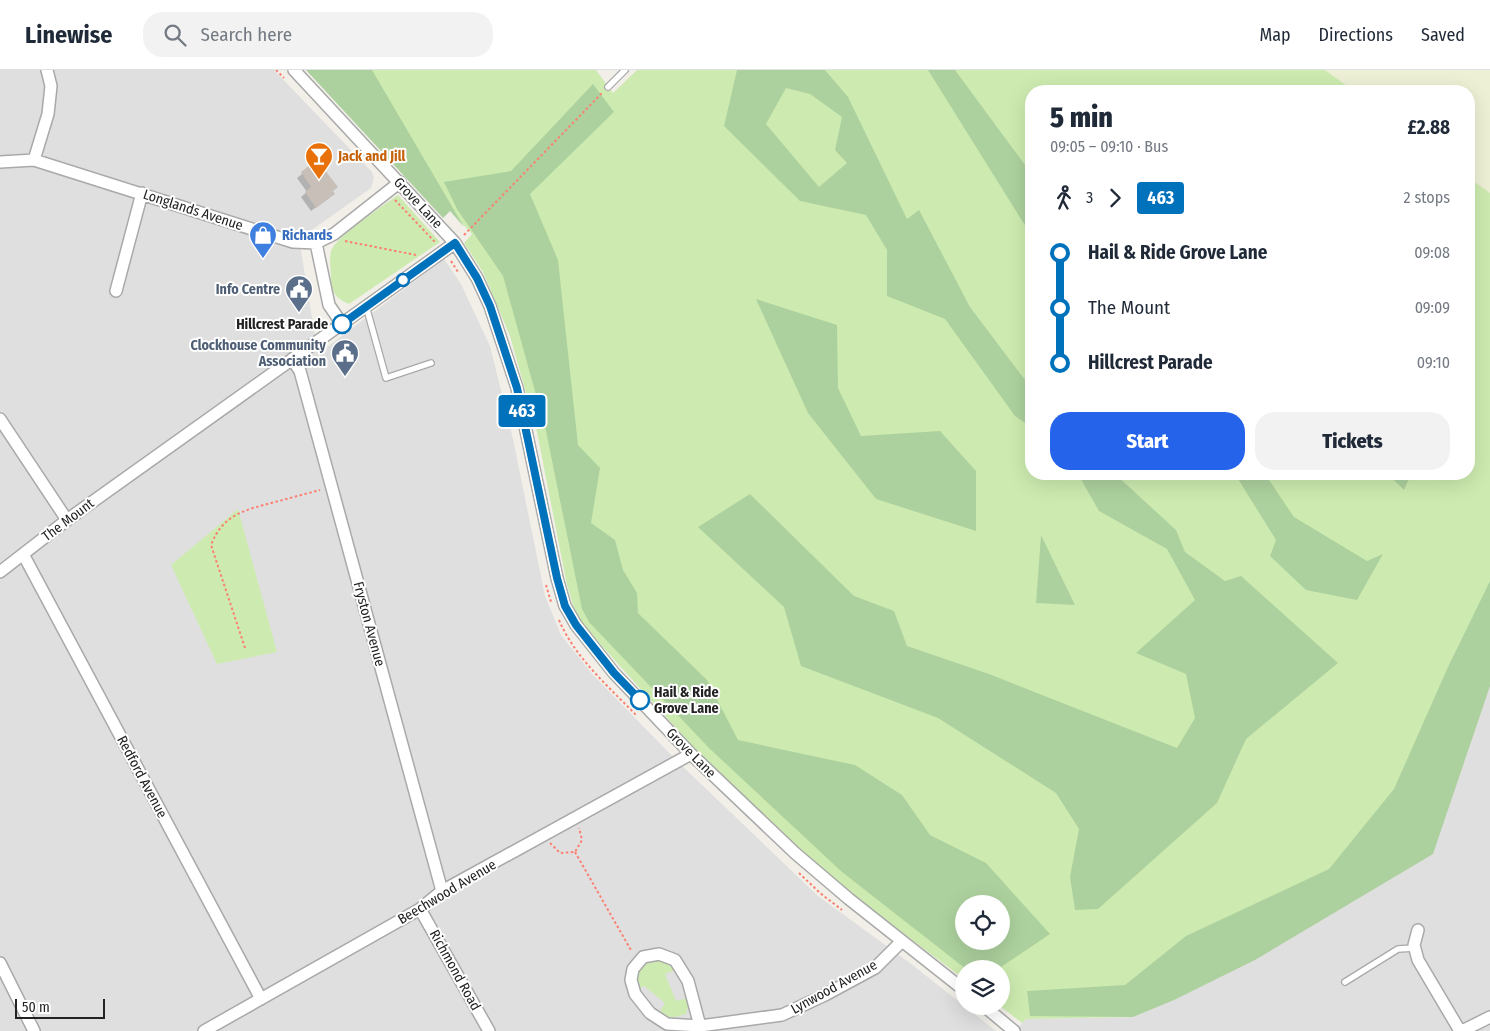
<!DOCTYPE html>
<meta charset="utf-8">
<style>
body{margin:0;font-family:"Fira Sans Condensed",sans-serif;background:#f2f2f3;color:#1f2937;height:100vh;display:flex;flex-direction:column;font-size:19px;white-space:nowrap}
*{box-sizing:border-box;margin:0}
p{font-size:16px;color:#747a83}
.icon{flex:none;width:28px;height:28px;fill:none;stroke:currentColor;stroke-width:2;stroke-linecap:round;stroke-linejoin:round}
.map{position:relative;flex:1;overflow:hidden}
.side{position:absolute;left:1025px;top:15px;width:450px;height:395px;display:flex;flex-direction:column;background:#fff;border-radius:20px;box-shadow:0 5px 20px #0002}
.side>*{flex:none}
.badge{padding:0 10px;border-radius:4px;font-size:18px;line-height:32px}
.buttons{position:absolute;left:955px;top:825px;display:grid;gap:10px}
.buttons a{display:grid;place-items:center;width:55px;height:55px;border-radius:50%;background:#fff;box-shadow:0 5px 20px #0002;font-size:25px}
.scale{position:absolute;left:15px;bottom:12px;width:90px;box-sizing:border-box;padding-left:5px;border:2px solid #222;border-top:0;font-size:14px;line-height:18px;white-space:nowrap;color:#222;-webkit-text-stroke:4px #fff;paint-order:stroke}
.map>.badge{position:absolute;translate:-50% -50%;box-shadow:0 0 0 2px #fff}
.legs{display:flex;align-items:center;gap:8px;height:55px;padding:0 25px;font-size:16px}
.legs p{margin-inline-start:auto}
.headline{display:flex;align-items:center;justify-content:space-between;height:85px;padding:0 25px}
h1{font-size:28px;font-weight:800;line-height:38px}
.action{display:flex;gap:10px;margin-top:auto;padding:10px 25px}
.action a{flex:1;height:58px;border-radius:20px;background:#2563eb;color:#fff;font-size:20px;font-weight:800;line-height:58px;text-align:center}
.action a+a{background:#f2f2f3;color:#1f2937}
ul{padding:0 25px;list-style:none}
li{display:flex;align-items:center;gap:18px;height:55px;font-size:19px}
li i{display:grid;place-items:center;width:8px;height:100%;margin:0 6px;background:currentColor}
li i::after{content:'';width:12px;height:12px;margin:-6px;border:4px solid;border-radius:50%;background:#fff}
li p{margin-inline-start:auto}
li:first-child i{background:linear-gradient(#0000 50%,currentColor 0)}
li:last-child i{background:linear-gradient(currentColor 50%,#0000 0)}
header{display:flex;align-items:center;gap:30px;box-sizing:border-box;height:70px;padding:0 25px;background:#fff;border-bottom:1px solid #e0e1e3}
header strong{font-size:24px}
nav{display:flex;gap:28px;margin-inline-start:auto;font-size:18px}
.search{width:350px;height:45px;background:#f2f2f3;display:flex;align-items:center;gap:12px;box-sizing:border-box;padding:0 18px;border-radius:20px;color:#747a83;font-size:19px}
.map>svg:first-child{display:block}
.residential{fill:#e0dfdf}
.farmland{fill:#eef0d5}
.grass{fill:#cdebb0;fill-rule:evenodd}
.forest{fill:#add19e;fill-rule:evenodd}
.shadow{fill:#0003}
.building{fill:#c7bfb8}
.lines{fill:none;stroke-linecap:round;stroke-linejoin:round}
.service-casing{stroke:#a9a9a9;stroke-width:8}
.minor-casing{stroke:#a9a9a9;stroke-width:14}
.path{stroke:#fa8072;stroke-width:2;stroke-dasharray:2.5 2.5;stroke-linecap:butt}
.service{stroke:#fff;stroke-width:5.5}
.minor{stroke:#fff;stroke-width:11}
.line-1-casing{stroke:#fff;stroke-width:11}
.line-1{stroke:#0072bc;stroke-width:8}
.stop-1-dot{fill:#fff;stroke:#0072bc;stroke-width:2.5}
.labels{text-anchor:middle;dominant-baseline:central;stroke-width:4;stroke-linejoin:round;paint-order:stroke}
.food-label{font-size:14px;font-weight:bold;fill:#c56008;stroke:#fff;text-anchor:start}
.street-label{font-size:14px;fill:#222;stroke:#fff}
.shop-label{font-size:14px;font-weight:bold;fill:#366cbe;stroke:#fff;text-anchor:start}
.service-label{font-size:14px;font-weight:bold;fill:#4e5e75;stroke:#fff;text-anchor:end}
.stop-label{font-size:14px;font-weight:bold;fill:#222;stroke:#fff;text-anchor:end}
</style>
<header>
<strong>Linewise</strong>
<div class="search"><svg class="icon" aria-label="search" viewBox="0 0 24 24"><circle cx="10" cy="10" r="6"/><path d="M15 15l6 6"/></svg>Search here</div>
<nav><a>Map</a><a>Directions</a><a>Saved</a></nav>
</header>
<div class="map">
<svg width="1490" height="961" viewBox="0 0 1490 961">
<rect width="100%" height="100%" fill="#f2efe9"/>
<!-- residential -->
<path class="residential" d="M0,0h274l98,102 2,6 -3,10 -72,51 19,115 126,-95 17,25 29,62 23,93 32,157 16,39 32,40 85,87 140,134 92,67 86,68h-996z
M1490,605v356h-474l9,-12 105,-2 101,-46z"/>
<!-- farmland -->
<path class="farmland" d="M1325,0h165v123l-21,-15v-87h-115z"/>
<!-- grass -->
<path class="grass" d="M318,0h278l17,23 24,-23h688l29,21h-323v383h438v-296l21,15v482l-63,180 -196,116 -101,46 -104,2 -4,4 -22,-17h1v-37h-37v10l-132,-99 -137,-131 -105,-116 -14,-18 -9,-30 -30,-153 -27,-96 -27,-64 -19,-29 8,-9zM964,834h37v37h-37z
M398,125l42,47 -91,62c-13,-5 -18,-12 -18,-26 0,-8 -2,-19 0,-27 4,-14 53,-46 67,-56z
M238,439l39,143 -60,12 -46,-99z
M659,890l9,2 8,8 -11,4 11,27 12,-3 1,5 -3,11c-10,3 -17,5 -27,-1l6,-10 -21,-17 -5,3c-4,-18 2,-26 20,-29z"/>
<!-- forest -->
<path class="forest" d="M306,0h66l92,157 -14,-16 -7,7z
M737,0h88l23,27 59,122 12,-9 51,97 61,81v39l-16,-11 -70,-97 -58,-23v-46l-21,-35 -66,-14 -76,-75zM786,18l24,6 32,23 -7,33 12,13 -28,24 -53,-63z
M928,0h27l76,103v62z
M593,14l21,28 -84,82 28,66 20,185 22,23 -9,55 24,17 8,30 14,23 1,20 69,67 31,60 117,25 47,30 28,40 56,28 64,71 -52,35h-32l-124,-97 -133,-124 -120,-126 -7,-13 -36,-178 -43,-155 -46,-67 -13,-27 67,-11zM964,834h37v37h-37z
M756,229l81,26 1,63 23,48 79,-5 36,40v60l-100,-32 -68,-86z
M1078,404h37l61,56 9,22 40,29 16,-5 97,87 -92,76 -29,64 -119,106 -23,1 -5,-33 9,-48 -23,-36 -118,-75 -137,-52 -17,-59 -86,-80 52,-33 104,102 40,15 13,35 82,28 188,74 18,-30 -9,-44 -50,-21 59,-53 -28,-51 -68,-38z
M1235,404h30l29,43 73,44 16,-7 -26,46 -51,-10 -36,-34 6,-16z
M1388,404h23l-7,16z
M1041,465l34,70 -39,-2z
M1490,511v105l-57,168 -178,106 -81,40 -41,17 -103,-1 -3,-25 98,-6 61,-49 143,-67 65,-80 54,-122z"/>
<!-- shadow -->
<path class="shadow" d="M317,92l15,29 -3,7 -18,13 -10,-14 6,-5 -10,-14z"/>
<!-- building -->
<path class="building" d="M317,90l21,27 -5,4 2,3 -19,14 -11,-16 6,-5 -10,-15z"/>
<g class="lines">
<!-- service casing -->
<g class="service-casing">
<path id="service" d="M608,17l17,-17
M366,236l20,72 45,-15
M1345,912l53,-33 17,-1"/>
</g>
<!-- minor casing -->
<g class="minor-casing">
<path id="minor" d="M294,0l161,173 22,35 13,28 27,82 40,190 8,28 11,19 38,48 77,81 104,99 54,46 115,91
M34,90l14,-46 3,-28 -4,-16
M0,92l34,-2 259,82 23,1 18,-9 66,-52
M316,173l13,62 13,19
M116,221l26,-98
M292,289l8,12 142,520
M0,349l67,101
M23,484l238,445
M0,502l67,-52 388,-277
M420,839l69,122
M1418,860l-4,15 4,15 42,71
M0,893l34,68
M984,936l30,25
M700,956l-12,-45 -13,-21 -16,-6 -16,3 -10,12 -2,11 4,14 15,19 17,11 33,2 82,-11 43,-20 50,-27 27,-27
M204,961l216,-122 22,-18 249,-137
M1462,961l28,-14"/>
</g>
<!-- path -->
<path class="path" d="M276,0l8,8
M395,130l40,42
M464,165l138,-142
M345,171l71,14
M451,191l7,11
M546,515l5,17
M559,550c16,38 50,67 78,96
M245,578l-34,-103c12,-31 34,-35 64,-43 15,-4 30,-8 45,-12
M550,773l10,10 15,-1 7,-12 -3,-12
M575,782l57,100
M799,803l21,20 22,17
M969,936l4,3"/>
<!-- service -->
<use href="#service" class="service"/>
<!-- minor -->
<use href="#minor" class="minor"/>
</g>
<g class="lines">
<!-- line-1 casing -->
<g class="line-1-casing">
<path id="line-1" d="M342,254l113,-81 22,35 13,28 27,82 40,190 8,28 11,19 38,48 26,27"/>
</g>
<!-- line-1 -->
<use href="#line-1" class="line-1"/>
</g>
<!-- icons -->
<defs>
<g id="bar-pin" transform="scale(1.4375)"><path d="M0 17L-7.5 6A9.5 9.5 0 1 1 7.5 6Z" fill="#e8710a" stroke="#fff"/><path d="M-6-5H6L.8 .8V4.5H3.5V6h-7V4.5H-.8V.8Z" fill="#fff"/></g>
<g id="shop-pin" transform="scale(1.4375)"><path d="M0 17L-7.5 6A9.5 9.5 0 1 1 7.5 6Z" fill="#3f7fe0" stroke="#fff"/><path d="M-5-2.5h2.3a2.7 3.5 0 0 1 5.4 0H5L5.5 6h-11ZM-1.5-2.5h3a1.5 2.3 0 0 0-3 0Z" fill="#fff"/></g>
<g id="civic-pin" transform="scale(1.4375)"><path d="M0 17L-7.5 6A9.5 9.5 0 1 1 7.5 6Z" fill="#5c6f8a" stroke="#fff"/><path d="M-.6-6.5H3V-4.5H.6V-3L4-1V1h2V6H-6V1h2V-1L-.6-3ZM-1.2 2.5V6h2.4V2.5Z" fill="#fff"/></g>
</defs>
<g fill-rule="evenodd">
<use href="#bar-pin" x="319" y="86"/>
<use href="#shop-pin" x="263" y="165"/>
<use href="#civic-pin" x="299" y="219"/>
<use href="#civic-pin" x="345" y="283"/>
</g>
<!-- markers -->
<g class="stop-1-dot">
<circle cx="403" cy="210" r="6"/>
<circle cx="342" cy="254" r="9"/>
<circle cx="640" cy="630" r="9"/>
</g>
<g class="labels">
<!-- food labels -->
<g class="food-label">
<text x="338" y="86">Jack and Jill</text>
</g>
<!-- street labels -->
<g class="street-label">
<text transform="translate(418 133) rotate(47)">Grove Lane</text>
<text transform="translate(193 140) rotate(18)">Longlands Avenue</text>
<text transform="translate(68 450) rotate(-37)">The Mount</text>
<text transform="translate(369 554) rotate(75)">Fryston Avenue</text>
<text transform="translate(691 683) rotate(45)">Grove Lane</text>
<text transform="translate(142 707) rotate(62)">Redford Avenue</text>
<text transform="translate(447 822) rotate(-31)">Beechwood Avenue</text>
<text transform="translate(455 900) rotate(61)">Richmond Road</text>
<text transform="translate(834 917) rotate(-29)">Lynwood Avenue</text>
</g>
<!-- shop labels -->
<g class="shop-label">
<text x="282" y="165">Richards</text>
</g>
<!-- service labels -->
<g class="service-label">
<text x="280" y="219">Info Centre</text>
<text x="326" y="275">Clockhouse Community<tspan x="326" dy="16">Association</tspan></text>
</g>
<!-- stop labels -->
<g class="stop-label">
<text x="328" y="254">Hillcrest Parade</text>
<text x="654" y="622" text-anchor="start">Hail &amp; Ride<tspan x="654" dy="16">Grove Lane</tspan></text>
</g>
</g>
</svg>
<div class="buttons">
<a><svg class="icon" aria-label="locate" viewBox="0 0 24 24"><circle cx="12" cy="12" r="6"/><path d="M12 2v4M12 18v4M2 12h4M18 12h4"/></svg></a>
<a><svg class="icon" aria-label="layers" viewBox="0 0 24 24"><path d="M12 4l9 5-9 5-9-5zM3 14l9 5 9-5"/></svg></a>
</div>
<div class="scale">50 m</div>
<b class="badge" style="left:522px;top:341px;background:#0072bc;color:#fff">463</b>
<section class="side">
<div class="headline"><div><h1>5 min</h1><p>09:05 – 09:10 · Bus</p></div><b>£2.88</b></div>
<div class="legs"><svg class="icon" aria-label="walk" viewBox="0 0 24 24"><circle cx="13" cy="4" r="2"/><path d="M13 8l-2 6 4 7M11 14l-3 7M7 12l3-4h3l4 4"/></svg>3<svg class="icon" aria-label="forward" viewBox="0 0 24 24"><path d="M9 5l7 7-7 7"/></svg><b class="badge" style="background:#0072bc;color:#fff">463</b><p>2 stops</p></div>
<ul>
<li><i style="color:#0072bc"></i><b>Hail &amp; Ride Grove Lane</b><p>09:08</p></li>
<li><i style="color:#0072bc"></i><span>The Mount</span><p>09:09</p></li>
<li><i style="color:#0072bc"></i><b>Hillcrest Parade</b><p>09:10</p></li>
</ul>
<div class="action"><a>Start</a><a>Tickets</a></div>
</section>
</div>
